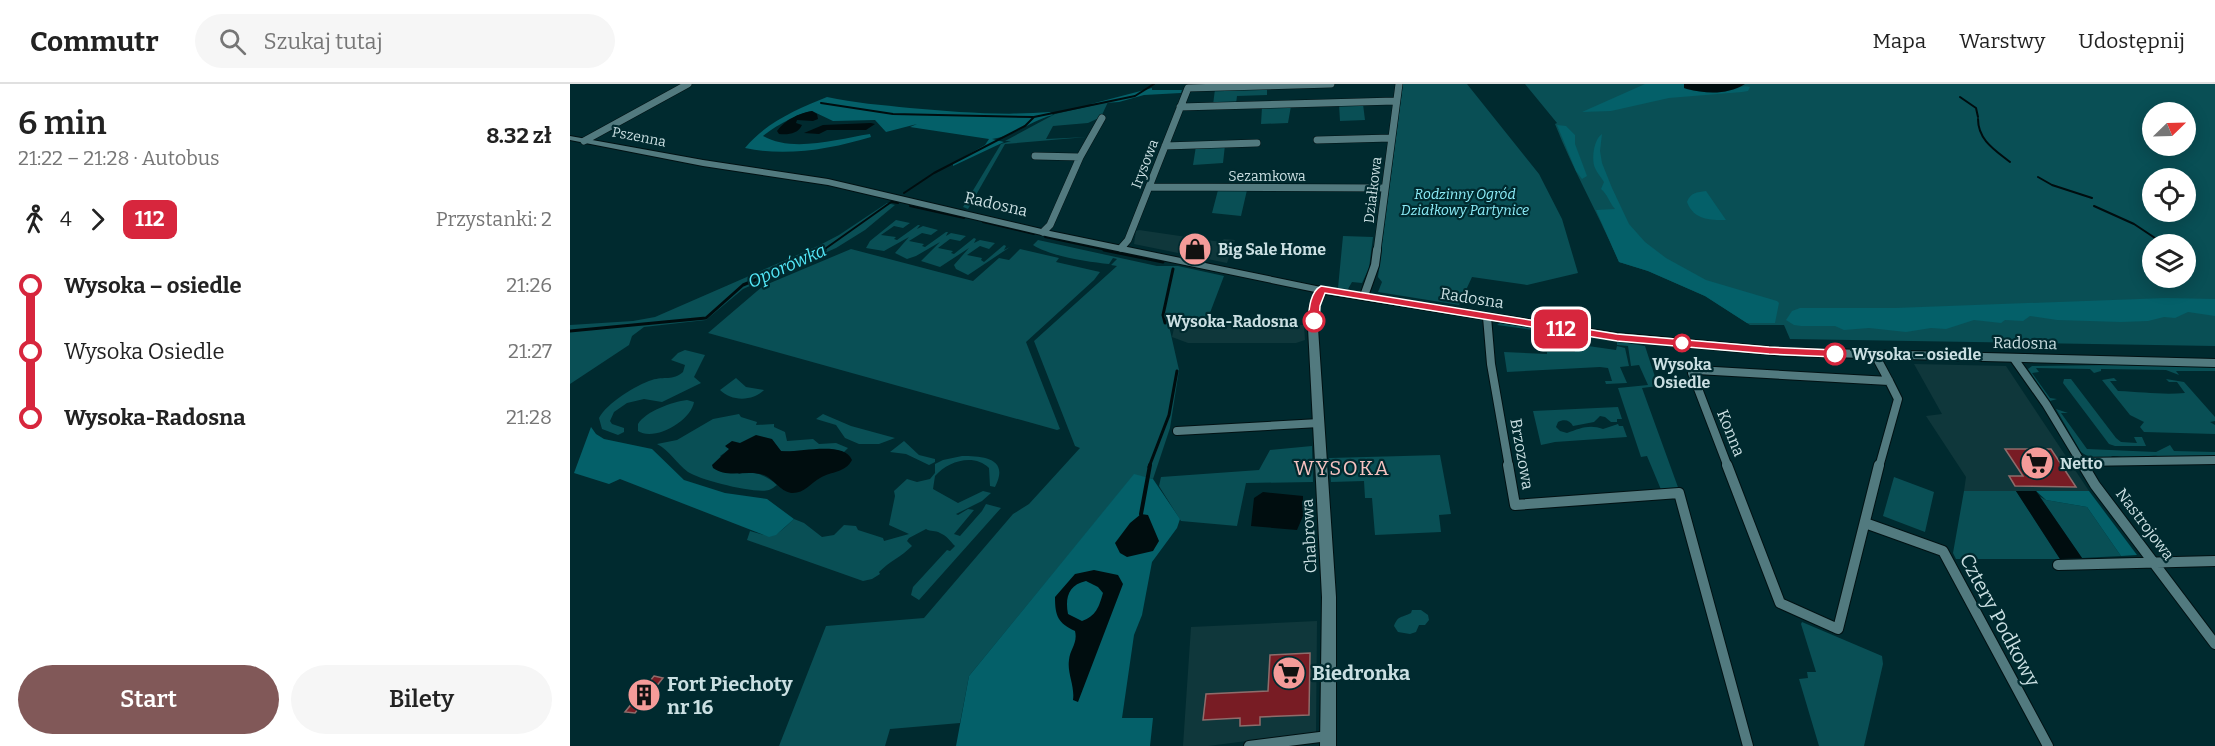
<!DOCTYPE html>
<html lang="pl">
<meta charset="utf-8">
<style>
body{margin:0;font-family:Bitter,serif;background:#f6f6f6;color:#222;height:100vh;display:flex;flex-direction:column;font-size:22px;white-space:nowrap}
*{box-sizing:border-box;margin:0}
p{font-size:20px;color:#767676}
.icon{flex:none;width:33px;height:33px;fill:none;stroke:currentColor;stroke-width:2;stroke-linecap:round;stroke-linejoin:round}
.map{position:relative;flex:1;overflow:hidden}
.panel{display:flex;flex-direction:column;background:#fff;width:570px}
.panel>*{flex:none}
.badge{padding:0 12px;border-radius:9px;font-size:21px;line-height:39px}
.needle{width:39px;rotate:67deg}
.controls{position:absolute;left:1572px;top:18px;display:grid;gap:12px}
.controls a{display:grid;place-items:center;width:54px;height:54px;border-radius:50%;background:#fff;box-shadow:0 3px 15px #0003;font-size:30px}
.map>.badge{position:absolute;translate:-50% -50%;box-shadow:0 0 0 3px #fff}
.legs{display:flex;align-items:center;gap:9px;height:66px;padding:0 18px;font-size:20px}
.legs p{margin-inline-start:auto}
.overview{display:flex;align-items:center;justify-content:space-between;height:102px;padding:0 18px}
h1{font-size:33px;font-weight:600;line-height:45px}
.action{display:flex;gap:12px;margin-top:auto;padding:12px 18px}
.action a{flex:1;height:69px;border-radius:36px;background:#815858;color:#fff;font-size:24px;font-weight:600;line-height:69px;text-align:center}
.action a+a{background:#f6f6f6;color:#222}
ul{padding:0 18px;list-style:none}
li{display:flex;align-items:center;gap:21px;height:66px;font-size:22px}
li i{display:grid;place-items:center;width:9px;height:100%;margin:0 8px;background:currentColor}
li i::after{content:'';width:15px;height:15px;margin:-8px;border:4px solid;border-radius:50%;background:#fff}
li p{margin-inline-start:auto}
li:first-child i{background:linear-gradient(#0000 50%,currentColor 0)}
li:last-child i{background:linear-gradient(currentColor 50%,#0000 0)}
header{display:flex;align-items:center;gap:36px;box-sizing:border-box;height:84px;padding:0 30px;background:#fff;border-bottom:2px solid #e0e0e0}
header strong{font-size:28px}
nav{display:flex;gap:33px;margin-inline-start:auto;font-size:21px}
.search{width:420px;height:54px;background:#f6f6f6;display:flex;align-items:center;gap:15px;box-sizing:border-box;padding:0 21px;border-radius:33px;color:#767676;font-size:22px}
main{display:flex;flex:1;min-height:0}
.map>svg:first-child{display:block}
.built{fill:#0f373b}
.green{fill:#094f55;fill-rule:evenodd}
.forest{fill:#046069}
.water{fill:#000d0f;fill-rule:evenodd}
.lines{fill:none;stroke-linecap:round;stroke-linejoin:round}
.stream-far2{stroke:#000d0f;stroke-width:2}
.stream-far1{stroke:#000d0f;stroke-width:3}
.stream{stroke:#000d0f;stroke-width:4}
.building{fill:#781c24;stroke:#8f6c6b;stroke-width:1.5}
.street-far2-casing{stroke:#001113;stroke-width:8}
.street-far1-casing{stroke:#001113;stroke-width:10}
.street-casing{stroke:#001113;stroke-width:12}
.secondary-casing{stroke:#001113;stroke-width:2}
.street-far2{stroke:#527a7f;stroke-width:7}
.street-far1{stroke:#527a7f;stroke-width:8}
.street{stroke:#527a7f;stroke-width:10}
.secondary{fill:#527a7f;fill-rule:evenodd}
.line-1{fill:#d7263d;stroke:#fff;stroke-width:1.5}
.stop-1-dot{fill:#fff;stroke:#d7263d;stroke-width:3}
.labels{text-anchor:middle;dominant-baseline:central;stroke-width:4.5;stroke-linejoin:round;paint-order:stroke}
.far-street-label{font-size:14px;fill:#cadfe2;stroke:#002a2f}
.far-park-label{font-size:14px;font-style:italic;fill:#8deefa;stroke:#002a2f}
.street-label{font-size:16px;fill:#cadfe2;stroke:#002a2f}
.poi-label{font-size:16px;font-weight:bold;fill:#cadfe2;stroke:#002a2f;text-anchor:start}
.stop-label{font-size:16px;font-weight:bold;fill:#cadfe2;stroke:#002a2f;text-anchor:end}
.water-label{font-size:18px;font-style:italic;fill:#52e6f6;stroke:#002a2f}
.quarter-label{font-size:20px;letter-spacing:1.5px;fill:#f7c3c1;stroke:#002a2f}
.near-street-label{font-size:20px;fill:#cadfe2;stroke:#002a2f}
.near-poi-label{font-size:20px;font-weight:bold;fill:#cadfe2;stroke:#002a2f;text-anchor:start}
</style>
<header>
<strong>Commutr</strong>
<div class="search"><svg class="icon" aria-label="search" viewBox="0 0 24 24"><circle cx="10" cy="10" r="6"/><path d="M15 15l6 6"/></svg>Szukaj tutaj</div>
<nav><a>Mapa</a><a>Warstwy</a><a>Udostępnij</a></nav>
</header>
<main>
<section class="panel">
<div class="overview"><div><h1>6 min</h1><p>21:22 – 21:28 · Autobus</p></div><b>8.32 zł</b></div>
<div class="legs"><svg class="icon" aria-label="walk" viewBox="0 0 24 24"><circle cx="13" cy="4" r="2"/><path d="M13 8l-2 6 4 7M11 14l-3 7M7 12l3-4h3l4 4"/></svg>4<svg class="icon" aria-label="forward" viewBox="0 0 24 24"><path d="M9 5l7 7-7 7"/></svg><b class="badge" style="background:#d7263d;color:#fff">112</b><p>Przystanki: 2</p></div>
<ul>
<li><i style="color:#d7263d"></i><b>Wysoka – osiedle</b><p>21:26</p></li>
<li><i style="color:#d7263d"></i><span>Wysoka Osiedle</span><p>21:27</p></li>
<li><i style="color:#d7263d"></i><b>Wysoka-Radosna</b><p>21:28</p></li>
</ul>
<div class="action"><a>Start</a><a>Bilety</a></div>
</section>
<div class="map">
<svg width="1645" height="662" viewBox="0 0 1645 662">
<rect width="100%" height="100%" fill="#002a2f"/>
<!-- built -->
<path class="built" d="M569,146l82,12 3,-3 11,1 -8,23 -93,-19 2,-13z
M605,240l129,1 1,15 -9,3h-108l-16,-6z
M1344,280l92,2 83,125h-125l2,-14 -40,-61 16,-2z
M747,537l-1,111 -108,14h-25l8,-119z"/>
<!-- green -->
<path class="green" d="M833,0h64l72,90 23,45 16,54 -51,12 -55,-8 -13,28 -81,-13 4,-10 -4,-5z
M955,0h690v262l-425,-7 -6,-14h-34l-45,-29 -57,-25 -29,-9c-20,-47 -45,-90 -64,-138l2,-1zM1582,28h34v34h-34zM1582,94h34v34h-34zM1582,160h34v34h-34z
M697,3v8l-30,1 -1,8 -23,1 2,-16z
M538,18l-7,15 -13,6 -35,3 -7,13 41,-2 -82,7 -37,65 -5,-2 38,-63 10,-3h-6l50,-27z
M769,20h24l2,16 -25,1z
M721,22l-3,17 -27,1 1,-17z
M655,61l-2,18 -30,2 3,-19z
M648,106h29l-6,26 -29,-3z
M317,119l8,2 -30,25 -29,18 -93,41 -37,31 -62,7 -12,9 -3,9 -59,39v-59l63,-4 22,-4 165,-72 19,-10z
M326,136l14,3 -7,5 -9,-2 -13,9 15,2 -2,2 3,1 21,-15h2l-3,4 6,-3 15,4 -7,5 -9,-2 -13,8 15,3 -2,2 3,1 21,-15h2l-2,4 5,-3 15,3 -6,5 -10,-2 -12,9 15,3 -2,2 3,1 20,-16 2,1 -2,4 6,-3 15,3 -6,6 -9,-3 -13,9 15,3 -1,2 3,2 20,-17 2,1 -2,4 6,-3 -42,28 -12,-6 -2,-4 15,-17 -29,19 -19,-6 19,-19 -24,14 -9,3 -12,-6 14,-16 -25,14 -18,-3 4,-7z
M773,152l30,1 -4,31 -7,15 -10,-1 -4,7 -10,-1z
M468,156l119,26h21l46,10 -16,42 -41,-1 12,53 -9,58 -17,51 -19,-4 -165,201 -9,47 -70,6 -5,17h-106l47,-120 98,-8 89,-104 16,-10 51,-56 -5,-2 -41,-105 83,-75 -6,-1 6,-6 -4,-1 -4,6c-21,-2 -59,-8 -76,-19z
M281,165l122,32 26,-23 10,2 11,-11 39,9 -3,4 44,10 -6,8 -68,62 34,87 -3,1 -349,-97 55,-47z
M930,239l145,23 13,40 -16,2 37,102 -17,2 -15,-36 -6,1 -23,-69 30,-3 -9,-20 -8,1 -3,-20 -11,-1v-3l-120,-17z
M989,253l23,3 -1,5 35,5 1,-4 8,2 4,18 -9,1 7,16 -21,1 -1,-3h7l-4,-13 -8,-1 -93,5 -3,-20 43,2v-2h28l-2,-12z
M115,266l20,5 -11,22 7,6 -39,19 -18,-3 -17,4 -13,9 -4,9 2,3 12,4v4l-6,3 -16,-6 -3,-11c8,-15 37,-33 53,-38 12,-4 21,1 31,-8l2,-7 -14,-5 7,-7z
M1549,281l96,2v4h-39l3,4 -13,-5 -65,-1v2l-7,2 -4,-4 -54,-1 3,4 -7,1 18,25 7,1 -7,2 -22,-32 4,-3z
M166,294l10,9 18,3c-11,11 -32,12 -44,0z
M1544,294l3,3h-7l8,10c25,1 44,4 67,2l-8,-11h-8l-3,-3 18,3 31,35v4l-5,1 5,3v9l-71,-2 -4,-5 4,-5 -14,-7 -28,-35z
M1494,295h7l45,59 5,4 16,1 -3,-6h8l4,9h-31l-6,-2 -46,-61z
M117,316l7,2c-3,19 -40,40 -56,29v-7c8,-13 34,-22 49,-24z
M1048,323l4,12h-5v3h-6l-6,-5 -5,-1 -6,6 -21,4c-3,-6 -9,-7 -15,-4l-2,5 4,4 7,2c13,-5 23,-9 36,-4l15,-5 1,2h4l4,11 -72,5 -14,3 -8,-34z
M1486,325l12,4h-7l26,36 69,3 14,-7 4,6 41,1v5h-53c-9,-3 -17,0 -24,1 -4,1 -20,-2 -26,-2l-2,2c-9,1 -22,0 -29,-6z
M169,330l2,3 16,5 -1,3 18,-1v3l11,5 2,9 26,-2 6,5 17,-1 12,5 -4,4c-20,-7 -42,2 -63,-1l-8,-10 -33,2 -14,4 4,2 -10,7 19,18c13,-5 28,2 38,11 -3,2 -5,4 -8,5 -14,4 -69,-10 -81,-18 -12,-9 -18,-21 -31,-28l20,-4 36,-21z
M253,330l28,12 44,12 -16,6h-20l-14,-6 -9,-13 -20,-6z
M334,357l15,14 16,4v3l-6,3 -23,-11 -16,-2z
M742,362l1,36 -67,1 -9,43 -56,-5 -22,-35 2,-9 98,-7 11,-20z
M870,371l11,59 -12,1 2,17 -66,3 -3,-37h-7l-1,-17 -33,1 -2,-24z
M392,372c21,0 48,2 33,31l-5,-1 -1,-18c-15,-15 -41,-7 -54,8l-2,13 25,14 25,-12 8,2 -9,8 -26,13 2,1 10,-6 6,1 -20,24 6,2 22,-25 4,-7 15,4 -82,92 -8,-5 2,-8 34,-37 3,1 5,-5c-5,-5 -8,-10 -15,-13 -5,-3 -9,-1 -14,-4l-17,9 -2,3 5,5c-11,11 -22,15 -33,26l1,2 -8,5 -9,2 -116,-41 3,-9c26,8 24,6 44,-12l10,4 18,14 12,-2 10,-10 12,1 2,4 25,8 1,3 25,-7 -20,-9 6,-29 -1,-5 13,-12 10,3 13,-3 5,-6v-9l8,-4z
M1324,393l40,15 -9,40 -42,-16z
M1394,407h52l44,68h-104l-3,-6z
M1469,412l7,4 41,7 34,49 -39,2z
M842,526h9l7,5 1,5 -4,5h-6l-3,7 -6,2 -12,-2 -4,-6c4,-11 8,-8 17,-13z
M1232,538l80,34 1,8 -19,82h-45l-20,-67 9,-1 -1,-6h9l-15,-48z"/>
<!-- forest -->
<path class="forest" d="M1075,0h39v4l3,1c12,3 22,4 35,3 9,-1 20,-8 28,-5l-2,4 -6,1 -73,6 -58,13 -29,1z
M582,4v2h30l-1,3 -37,2 -25,7 -28,2z
M257,13c27,6 55,8 83,11 46,4 94,8 140,4l3,3c-24,6 -33,19 -61,24l12,3 -51,24v-3l32,-18 4,-6 -79,-12 7,-3 -31,8 -11,-12 -42,1 -21,-10c-14,2 -38,16 -49,25 30,17 74,3 107,-2l1,3c-40,12 -85,20 -126,11 20,-25 52,-39 82,-51z
M987,41l9,1 9,9v9l12,32 -5,3 -6,-8z
M1032,50l-2,17 2,12 10,25 17,36 16,18 21,16 40,22 71,21 2,2 -4,20h-28l-42,-27 -57,-25 -29,-9 -23,-52 19,-1c-6,-7 -7,-14 -14,-20l3,-7c-3,-5 -7,-9 -9,-14 -4,-9 -1,-29 7,-34z
M1136,107l20,29c-17,0 -32,0 -39,-18 3,-9 10,-10 19,-11z
M1596,214l49,1v17l-27,-4 -13,6 -11,-1 -16,4 -27,1 -64,-2 -27,-4 -7,5 -18,-1 -4,3 -27,-3 -28,9 -15,-1 -25,4 -37,-4 -25,2 -9,-4h-34l-7,-1 -8,-5 6,-9 8,-3h95z
M21,343l5,7 8,5 48,10 32,31 41,13 42,6 27,20 -18,16 -7,2 -149,-58 -11,5 -35,-11z
M564,390l19,5 27,40 -3,9 -25,34 -10,53 -8,20 -12,83h31l-3,28h-194l13,-70z
M1466,407h53l48,64 -16,1 -34,-49 -41,-7z"/>
<!-- water -->
<path class="water" d="M1114,0h61c-18,11 -38,10 -58,5l-3,-1z
M242,27l5,3 1,5 -5,2 -16,-1 -1,3 6,2c-4,9 -14,10 -23,9l-2,-3c8,-11 22,-18 35,-20z
M301,39l4,1 -9,6h-39l-8,4 -15,-1 19,-8z
M186,351l16,4 9,12c18,2 63,-11 71,9 -7,13 -20,11 -32,18 -9,5 -16,16 -29,15 -11,-2 -17,-14 -27,-18 -18,-6 -35,4 -51,-7l-1,-3 17,-16 -4,-3 7,-5 8,2z
M1446,407h20l46,67 -22,1z
M693,408l40,4v20l-6,14 -46,-4 3,-28z
M571,430l7,1 11,26 -6,10 -26,6 -7,-4 -5,-10 15,-20z
M524,486l24,5 5,9 -45,118 -5,-2c2,-14 -6,-27 -4,-40 1,-11 9,-17 6,-29 -17,-8 -20,-15 -20,-34l20,-23zM516,497l12,6 5,6c-4,14 -7,23 -21,28l-14,-7c-3,-16 0,-29 18,-33z"/>
<g class="lines">
<!-- stream-far2 -->
<path class="stream-far2" d="M1390,13l16,11 2,9
M251,19l72,11 140,3
M1408,35c0,21 17,31 32,43
M1468,93l14,8 40,13
M334,109l30,-20 91,-47 9,-9 101,-21 19,-12
M322,118l6,1
M340,122l54,12
M1524,122l40,18 30,20
M413,138l51,12
M475,153l66,14
M252,167l72,-51"/>
<!-- stream-far1 -->
<path class="stream-far1" d="M534,166l59,12
M595,239l-2,-8 10,-46
M0,247l136,-13 37,-33 82,-35
M579,383l20,-52 8,-44"/>
<!-- stream -->
<path class="stream" d="M571,430l9,-49"/>
</g>
<!-- building -->
<path class="building" d="M1435,365h46l25,38 -61,-1 -6,-10h14z
M740,569l-1,62 -49,2v8l-20,1v-8l-37,2 3,-26 62,-3 2,-36z
M84,592l9,2 -28,35 -10,-1z"/>
<g class="lines">
<!-- street-far2 casing -->
<g class="street-far2-casing">
<path id="street-far2" d="M610,23l215,-6
M747,56l74,-2
M14,57l104,-57
M595,62l92,-3
M465,72l45,1
M579,103l236,1
M473,148l7,-7 30,-68 22,-39
M551,164l7,-8 60,-152 143,-4
M807,167l22,-167"/>
</g>
<!-- street-far1 casing -->
<g class="street-far1-casing">
<path id="street-far1" d="M794,212l11,-31 2,-15
M917,233l4,47 18,103
M1305,271l14,26
M1445,276l31,44 38,63
M607,347l142,-8
M1509,378l136,-2
M1158,383l-36,-94 5,-3 192,11
M1309,383l19,-68 -9,-18"/>
</g>
<!-- street casing -->
<g class="street-casing">
<path id="street" d="M938,381l7,40 164,-12 69,253
M1157,381l53,138 58,26 41,-164
M1513,381l12,20 120,159
M1295,439l78,28 105,195
M1488,481l157,-4
M679,662l79,-10"/>
</g>
<!-- secondary casing -->
<g class="secondary-casing">
<path id="secondary" d="M0,52l133,24 125,19 222,52 271,56 296,46 170,15 428,11v8l-428,-11 -170,-15 -292,-47 -6,13 -1,21 18,269v149h-16l2,-149 -14,-269 1,-21 6,-15 -265,-55 -222,-52 -125,-19 -133,-26z"/>
</g>
<!-- street-far2 -->
<use href="#street-far2" class="street-far2"/>
<!-- street-far1 -->
<use href="#street-far1" class="street-far1"/>
<!-- street -->
<use href="#street" class="street"/>
<!-- secondary -->
<use href="#secondary" class="secondary"/>
</g>
<!-- line-1 -->
<path class="line-1" d="M751,202l296,48 152,13 66,3 6,4 -6,3 -66,-3 -152,-13 -292,-48 -5,13 -1,15 -5,4 -6,-4c1,-12 2,-29 13,-35z"/>
<!-- icons -->
<defs>
<g id="shop-disc" transform="scale(1.725)"><circle r="9.5" fill="#f59b99" stroke="#002a2f"/><path d="M-5-2.5h2.3a2.7 3.5 0 0 1 5.4 0H5L5.5 6h-11ZM-1.5-2.5h3a1.5 2.3 0 0 0-3 0Z" fill="#111"/></g>
<g id="supermarket-disc" transform="scale(1.725)"><circle r="9.5" fill="#f59b99" stroke="#002a2f"/><path d="M-6-5.5h2.5l.6 2H6L4.5 2H-2.5L-4.4-4H-6ZM-1.5 3.2a1.3 1.3 0 1 0 .1 0ZM3 3.2a1.3 1.3 0 1 0 .1 0Z" fill="#111"/></g>
<g id="building-disc" transform="scale(1.725)"><circle r="9.5" fill="#f59b99" stroke="#002a2f"/><path d="M-4-6H4V6H1V3H-1V6H-4ZM-2.5-4.3h1.7v1.8h-1.7ZM.8-4.3h1.7v1.8H.8ZM-2.5-1h1.7V.8h-1.7ZM.8-1h1.7V.8H.8Z" fill="#111"/></g>
</defs>
<g fill-rule="evenodd">
<use href="#shop-disc" x="625" y="165"/>
<use href="#supermarket-disc" x="1467" y="379"/>
<use href="#supermarket-disc" x="719" y="589"/>
<use href="#building-disc" x="74" y="611"/>
</g>
<!-- markers -->
<g class="stop-1-dot">
<circle cx="744" cy="237" r="10"/>
<circle cx="1112" cy="259" r="8"/>
<circle cx="1265" cy="270" r="10"/>
</g>
<g class="labels">
<!-- far-street labels -->
<g class="far-street-label">
<text transform="translate(69 53) rotate(11)">Pszenna</text>
<text transform="translate(575 80) rotate(-69)">Irysowa</text>
<text x="697" y="92">Sezamkowa</text>
<text transform="translate(803 106) rotate(-83)">Działkowa</text>
</g>
<!-- far-park labels -->
<g class="far-park-label">
<text x="895" y="110">Rodzinny Ogród<tspan x="895" dy="16">Działkowy Partynice</tspan></text>
</g>
<!-- street labels -->
<g class="street-label">
<text transform="translate(426 120) rotate(13)">Radosna</text>
<text transform="translate(902 214) rotate(9)">Radosna</text>
<text transform="translate(1455 259) rotate(1)">Radosna</text>
<text transform="translate(1161 349) rotate(68)">Konna</text>
<text transform="translate(952 370) rotate(80)">Brzozowa</text>
<text transform="translate(1575 440) rotate(53)">Nastrojowa</text>
<text transform="translate(739 452) rotate(-93)">Chabrowa</text>
</g>
<!-- poi labels -->
<g class="poi-label">
<text x="648" y="165">Big Sale Home</text>
<text x="1490" y="379">Netto</text>
</g>
<!-- stop labels -->
<g class="stop-label">
<text x="728" y="237">Wysoka-Radosna</text>
<text x="1282" y="270" text-anchor="start">Wysoka – osiedle</text>
<text x="1112" y="280" text-anchor="middle">Wysoka<tspan x="1112" dy="18">Osiedle</tspan></text>
</g>
<!-- water labels -->
<g class="water-label">
<text transform="translate(217 182) rotate(-24)">Oporówka</text>
</g>
<!-- quarter labels -->
<g class="quarter-label">
<text x="772" y="384">WYSOKA</text>
</g>
<!-- near-street labels -->
<g class="near-street-label">
<text transform="translate(1430 536) rotate(62)">Cztery Podkowy</text>
</g>
<!-- near-poi labels -->
<g class="near-poi-label">
<text x="742" y="589">Biedronka</text>
<text x="97" y="600">Fort Piechoty<tspan x="97" dy="23">nr 16</tspan></text>
</g>
</g>
</svg>
<div class="controls">
<a><svg class="needle" viewBox="-14 -14 28 28"><path d="M0-13l5 13h-10z" fill="#e53935"/><path d="M0 13l5-13h-10z" fill="#767676"/></svg></a>
<a><svg class="icon" aria-label="locate" viewBox="0 0 24 24"><circle cx="12" cy="12" r="6"/><path d="M12 2v4M12 18v4M2 12h4M18 12h4"/></svg></a>
<a><svg class="icon" aria-label="layers" viewBox="0 0 24 24"><path d="M12 4l9 5-9 5-9-5zM3 14l9 5 9-5"/></svg></a>
</div>
<b class="badge" style="left:991px;top:245px;background:#d7263d;color:#fff">112</b>
</div>
</main>
